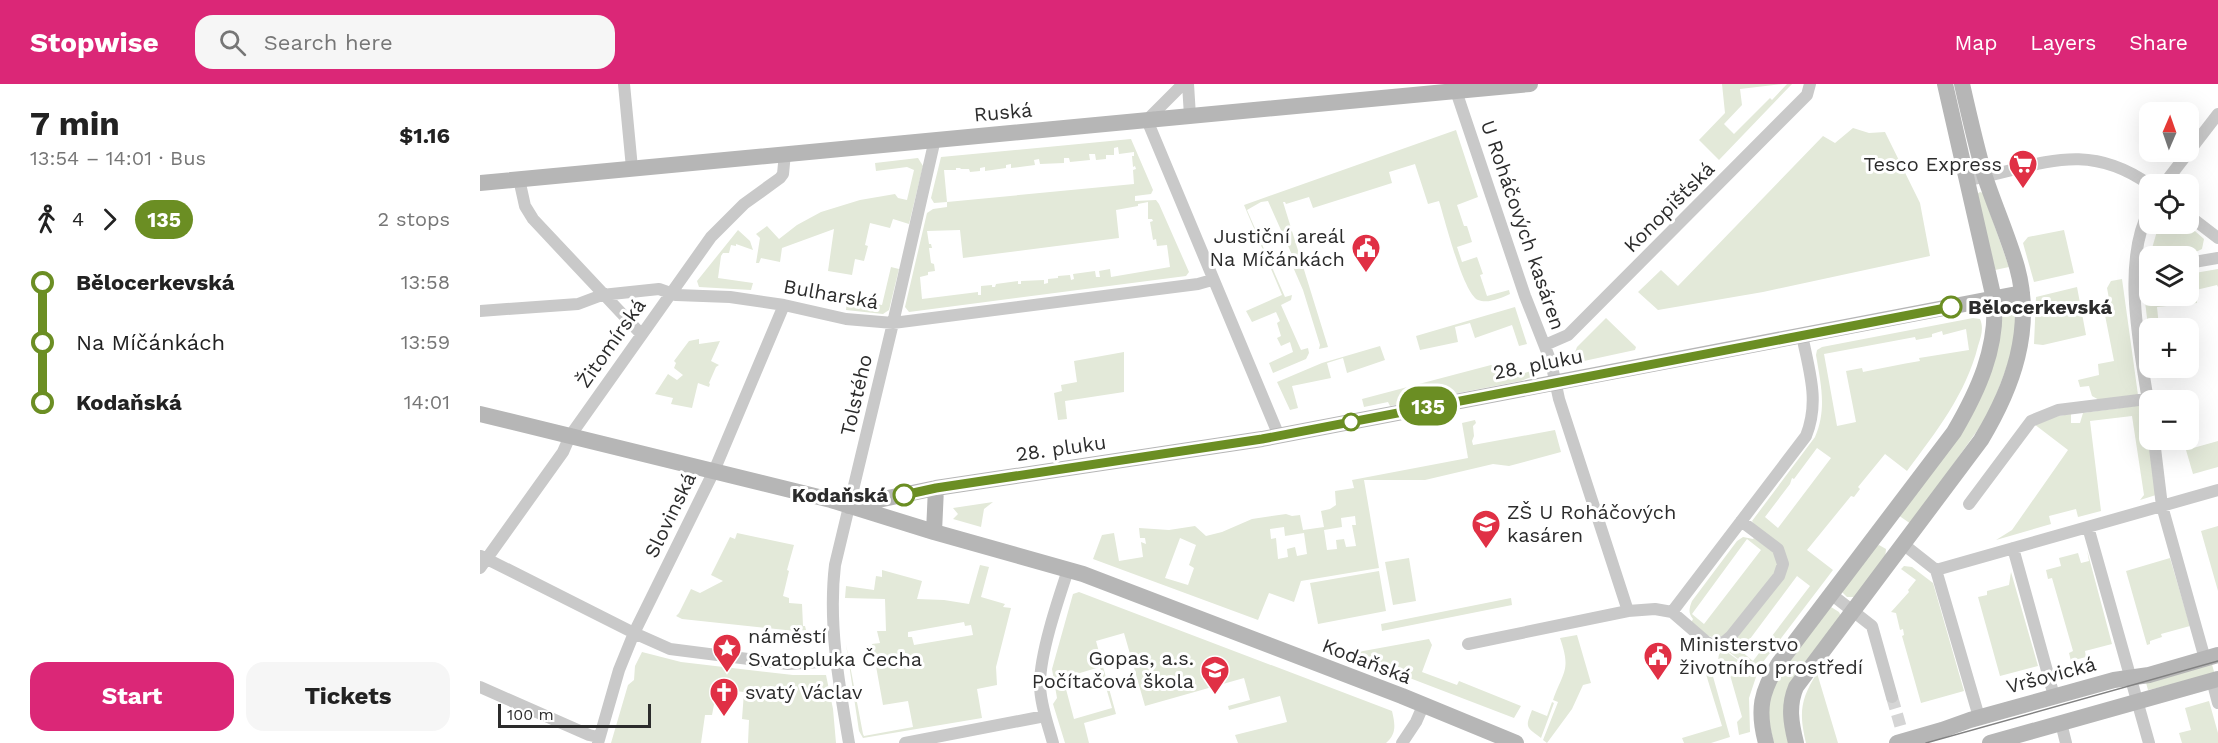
<!DOCTYPE html>
<meta charset="utf-8">
<style>
body{margin:0;font-family:"Work Sans",sans-serif;background:#f6f6f6;color:#222;height:100vh;display:flex;flex-direction:column;font-size:22px;white-space:nowrap}
*{box-sizing:border-box;margin:0}
p{font-size:20px;color:#767676}
.icon{flex:none;width:33px;height:33px;fill:none;stroke:currentColor;stroke-width:2;stroke-linecap:round;stroke-linejoin:round}
.map{position:relative;flex:1;overflow:hidden}
.details{display:flex;flex-direction:column;background:#fff;width:480px}
.details>*{flex:none}
.badge{padding:0 12px;border-radius:20px;font-size:21px;line-height:39px}
.needle{width:39px;rotate:2deg}
.buttons{position:absolute;left:1659px;top:18px;display:grid;gap:12px}
.buttons a{display:grid;place-items:center;width:60px;height:60px;border-radius:12px;background:#fff;box-shadow:0 6px 24px #0002;font-size:30px}
.scale{position:absolute;left:18px;bottom:15px;width:153px;box-sizing:border-box;padding-left:6px;border:3px solid #2c2c2c;border-top:0;font-size:16px;line-height:21px;white-space:nowrap;color:#2c2c2c;-webkit-text-stroke:4px #fff;paint-order:stroke}
.map>.badge{position:absolute;translate:-50% -50%;box-shadow:0 0 0 3px #fff}
.legs{display:flex;align-items:center;gap:9px;height:66px;padding:0 30px;font-size:20px}
.legs p{margin-inline-start:auto}
.summary{display:flex;align-items:center;justify-content:space-between;height:102px;padding:0 30px}
h1{font-size:33px;font-weight:700;line-height:45px}
.action{display:flex;gap:12px;margin-top:auto;padding:12px 30px}
.action a{flex:1;height:69px;border-radius:18px;background:#db2777;color:#fff;font-size:24px;font-weight:700;line-height:69px;text-align:center}
.action a+a{background:#f6f6f6;color:#222}
ul{padding:0 30px;list-style:none}
li{display:flex;align-items:center;gap:21px;height:60px;font-size:22px}
li i{display:grid;place-items:center;width:9px;height:100%;margin:0 8px;background:currentColor}
li i::after{content:'';width:15px;height:15px;margin:-8px;border:4px solid;border-radius:50%;background:#fff}
li p{margin-inline-start:auto}
li:first-child i{background:linear-gradient(#0000 50%,currentColor 0)}
li:last-child i{background:linear-gradient(currentColor 50%,#0000 0)}
header{display:flex;align-items:center;gap:36px;box-sizing:border-box;height:84px;padding:0 30px;background:#db2777;color:#fff}
header strong{font-size:28px}
nav{display:flex;gap:33px;margin-inline-start:auto;font-size:21px}
.search{width:420px;height:54px;background:#f6f6f6;display:flex;align-items:center;gap:15px;box-sizing:border-box;padding:0 21px;border-radius:18px;color:#767676;font-size:22px}
main{display:flex;flex:1;min-height:0}
.map>svg:first-child{display:block}
.green{fill:#e3e9d9;fill-rule:evenodd}
.lines{fill:none;stroke-linecap:round;stroke-linejoin:round}
.street-tunnel{stroke:#d5d5d5;stroke-width:12;stroke-dasharray:12 6;stroke-linecap:butt}
.street{stroke:#c9c9c9;stroke-width:12}
.secondary{stroke:#b6b6b6;stroke-width:16}
.tram{stroke:#818181;stroke-width:1.5}
.line-1-casing{stroke:#fff;stroke-width:14}
.line-1{stroke:#6b8e23;stroke-width:9}
.stop-1-dot{fill:#fff;stroke:#6b8e23;stroke-width:3}
.labels{text-anchor:middle;dominant-baseline:central;stroke-width:6;stroke-linejoin:round;paint-order:stroke}
.street-label{font-size:20px;fill:#2c2c2c;stroke:#fff}
.poi-label{font-size:20px;fill:#2c2c2c;stroke:#fff;text-anchor:start}
.stop-label{font-size:20px;font-weight:bold;fill:#2c2c2c;stroke:#fff;text-anchor:start}
</style>
<header>
<strong>Stopwise</strong>
<div class="search"><svg class="icon" aria-label="search" viewBox="0 0 24 24"><circle cx="10" cy="10" r="6"/><path d="M15 15l6 6"/></svg>Search here</div>
<nav><a>Map</a><a>Layers</a><a>Share</a></nav>
</header>
<main>
<section class="details">
<div class="summary"><div><h1>7 min</h1><p>13:54 – 14:01 · Bus</p></div><b>$1.16</b></div>
<div class="legs"><svg class="icon" aria-label="walk" viewBox="0 0 24 24"><circle cx="13" cy="4" r="2"/><path d="M13 8l-2 6 4 7M11 14l-3 7M7 12l3-4h3l4 4"/></svg>4<svg class="icon" aria-label="forward" viewBox="0 0 24 24"><path d="M9 5l7 7-7 7"/></svg><b class="badge" style="background:#6b8e23;color:#fff">135</b><p>2 stops</p></div>
<ul>
<li><i style="color:#6b8e23"></i><b>Bělocerkevská</b><p>13:58</p></li>
<li><i style="color:#6b8e23"></i><span>Na Míčánkách</span><p>13:59</p></li>
<li><i style="color:#6b8e23"></i><b>Kodaňská</b><p>14:01</p></li>
</ul>
<div class="action"><a>Start</a><a>Tickets</a></div>
</section>
<div class="map">
<svg width="1738" height="659" viewBox="0 0 1738 659">
<rect width="100%" height="100%" fill="#fff"/>
<!-- green -->
<path class="green" d="M1242,0h61l-43,5 2,16 -18,19 10,10 36,-36 2,2 15,-16h5l-73,76 -20,-20 26,-27z
M1373,44l16,5 16,-1 35,71 10,53 -167,36 -105,18 -20,-18 23,-22 17,16 145,-150 12,7z
M976,46l22,67 -21,8 7,21h3l5,16 -15,5 5,15 15,-5 6,17 -3,1 7,21 22,-6 1,4c-9,4 -22,10 -32,6 -15,-7 -33,-80 -39,-99l-11,3 -13,-40 -26,8 3,11 -79,25 -4,-11 -23,7 -1,-2h-2l45,145 -9,2 1,-4 -17,-55 -10,-23 -4,-2 5,-3 -1,-5 -25,-56 -7,1 -14,8 38,87 7,-2 -1,5 -10,5 20,45 7,-2 1,5 -3,6 -33,14 -4,-10 24,-11 -3,-10 -9,4 -4,-8 4,-2 -4,-13 3,-2 -4,-9 -24,10 -6,-11 36,-16 -38,-90z
M651,55l22,51 -2,4 -16,2v5l21,-1 3,4 30,68 -3,4 -277,36 -4,-5 22,-94 6,-4 14,-2v-5l-13,1 -3,-5 10,-41zM638,63l1,7 15,-2v4h-2l1,11 2,-1 1,3 -3,1 1,14 -187,18 -3,-32h12v-2h4l1,1h8l1,3 10,-1v-3l5,-1v4l21,-3v-3l5,-1v4l24,-3 -1,-5 5,-1 1,5 24,-1v-5h5l1,4 20,-2 -1,-6h6l1,6 10,-1v-4h8v-7zM668,118v17h4l1,2 -3,1 3,18 3,-1 1,7 10,-1 3,22 -59,10 -1,-8 -11,2 1,6h-4l-1,-6 -22,3 1,5 -3,1 -1,-5 -12,1v2l-10,1v4l-4,1v-4l-23,1v3h-3v-3l-22,3 -1,3h-3v-2l-11,1v9h-3v-3l-56,7 -2,-22 8,-2v-3l7,-1 -1,-7 -3,-1 -2,-15h3l-1,-4h-2l-2,-13 33,-1 3,28 156,-20 -3,-28 22,-4v-2z
M438,74l5,8 -14,58 -16,-5 -3,9 -20,-5 -5,22 3,1 -4,15 -9,-2 -3,16 -24,-4 6,-42 -52,19 -2,14 -19,-4 -2,5h-3l4,-25 -4,-4 11,-8 12,13 18,-14 24,-13 39,-12 35,-6 3,4 9,2 7,-30 -7,-3 -31,4 -1,-8z
M1500,108l3,1 26,74 -14,3 -18,-76z
M1679,140h28l17,15 -2,10c-13,7 -33,8 -48,7l-3,-4z
M258,146l12,11 3,9 -17,-6v2l-5,-1 -2,8h-6l-2,3 -3,22 35,5 -2,7 -52,-3 -2,-6z
M1584,146l10,43 -40,9 -11,-39 5,-6z
M411,183l8,2 -10,41 -6,4 -37,-4 1,-11 35,6z
M1738,185v18l-1,-2 -21,5 1,13 -40,4 2,20h5l1,1h-15l-1,7 -5,-42 1,-8 4,-3 1,14h38l1,-22z
M1642,195l16,116 -37,6 -9,-5 -3,-10 -9,1 -2,-7 21,-5 -1,-11 16,-3 -11,-56 7,-1 -3,-16 4,-7z
M1597,203l9,48 -43,10 -9,-1 2,-47z
M1035,223l12,37 -8,2 -7,-21 -37,13 -5,-15 -15,4 3,15 -38,8 -4,-14z
M1528,227l9,4 -2,30 -26,69 -78,110 -13,-9 60,-81 44,-117z
M1126,234l30,29 -1,3 -51,11 -7,-2 -3,-4 3,-8z
M1493,234l7,1c4,9 1,18 -2,27 -12,48 -42,86 -71,125l-22,-17 -27,33 2,2 -6,8 -3,-1 -44,54 26,20 -73,96 -7,3 -3,-1 -29,-22 65,-78 -34,-47 63,-84c12,-28 6,-52 1,-82l1,-5 5,-3zM1486,245l3,21 -50,8 1,3c-20,3 -37,7 -57,11l-1,-4 -16,3 10,51 -19,4 -13,-72 91,-17 1,3 16,-3v-3l10,-3 1,4zM1337,364l14,10 -53,70 -13,-11 25,-33 2,-6 2,1zM1317,492l13,10 -57,75 -12,-10z
M219,255v5l21,-3 -9,20 8,4 -3,2 -7,16 1,1 -1,3 -11,-4 -6,25 -21,-4 2,-6 -18,-4 13,-20 9,6 6,-5 -9,-7 2,-5 -2,-2 15,-20z
M900,262l5,14 -38,13 -4,-15 -16,5 4,15 -39,8 6,22 -8,2 -13,-28 45,-19z
M644,268v40l-59,9 2,18 -9,1 -4,-27 8,-2 -1,-6 16,-3 -3,-21z
M1011,281c19,12 28,12 46,3l-6,9 -10,4 -131,25 -2,-4 -24,5 -2,-8z
M1662,321l2,4 12,86 -16,5 4,-5 -12,-79 -42,5 11,90 -23,6 -2,-8 -27,7 2,8 -55,16 16,-10 56,-80 -34,-26 12,-6 25,-4v9h9l3,-10z
M995,336l1,3 -3,3 1,10 -2,5 1,4 82,-15 6,22 -52,14 -16,-2 -68,16h-61l15,88 -78,13 -7,21 -25,-9 -11,27 -165,-61 9,-24 12,-2 5,28 24,-4 -2,-15 5,2 -1,-6h-5l-1,-10 30,2 26,-4 11,10 16,-4 30,-13 34,-5 6,2 8,-1 3,15 21,-3 -3,-16 9,-2 6,-4 -1,-14 19,-3 -2,-8 116,-22 -6,-35zM875,432l1,9h-4l4,21 -10,1 -2,-8 -8,1 1,9 -10,1 -3,-20 18,-3 -1,-9zM804,443l1,9 19,-3 3,21 -10,2 -2,-9 -8,2 1,8 -10,2 -2,-21 -5,1 -1,-10zM700,454l16,7 -7,20 5,3 -6,17 -23,-7z
M1738,357v26l-25,7 -7,-24z
M513,418l-9,7 -3,18 -28,-8 5,-5 -5,-6z
M1738,442v65l-17,-60z
M257,449l57,12 -7,25 2,1 -6,25 6,2v5l13,1 1,22h2l1,4 -11,1 -113,-12 -6,-3 3,-3 12,-24 9,4 23,-12 -12,-6 19,-38 5,2z
M1263,453l10,2 1,-1 23,17v15l-50,65c-18,6 -22,-1 -36,-12l2,-4c-5,-6 -4,-10 -1,-18l45,-60zM1267,455l14,11 -57,74 -12,-10z
M1399,461l7,4 -1,10 -31,38h-7l-5,-5 30,-43z
M1607,466l25,94 -27,7 1,6 -15,4 -2,-8 4,-2 -21,-73 -4,1 -2,-9 15,-4 -2,-8 19,-5 3,10 8,-2z
M929,474l7,43 -23,4 -8,-43z
M1690,474l20,68 -29,8 1,3 -12,4v3l-3,1 -21,-74z
M500,481l9,2 -8,30 24,7 -2,3 8,1 -15,59 1,18 -20,4 5,29 -119,20 -4,-7 -13,-87 17,90 1,2 49,-9 -5,-26 -25,4 -11,-61 8,-1 -3,-12h9l-1,-32 -40,-1 1,-12 28,4 2,-14 6,1v-7l40,11 -5,18 27,1 25,4zM484,538l1,4 6,-1 2,10 -59,10 -2,-8h-4v-5z
M1424,482l8,1 21,16 31,108 -43,12 -19,-67 2,-1 -1,-6 -3,1 -4,-17 -5,-1 18,-20 -1,-2 8,-10 -15,-11z
M899,487l7,40 -68,13 -8,-41z
M1531,488l27,94 -38,10 -22,-79 9,-2v-4l22,-6z
M599,508l313,119c3,13 5,23 -6,32h-148l-3,-8 52,-13 -7,-26 -51,14 -1,-4 22,-6 -6,-22 -99,28 -21,-73 -28,8 20,73 -32,9 5,20h-24l-12,-39 4,-6 -5,-29 21,-75zM620,583l12,41 -38,11 -11,-41z
M1031,514l1,7 -130,26 -1,-7z
M1351,523l8,5 2,4 -46,62 -4,65h-17c-3,-12 -7,-25 -5,-37 5,-39 39,-70 62,-99z
M1097,551l14,48 -8,2 -11,24 -25,34 -4,-3 15,-38 -5,-2c11,-30 18,-30 7,-62z
M949,555l3,6 -10,27 35,13 2,-4 62,25 -7,12 -167,-64z
M1243,565l34,25 -8,24 1,34 -11,3 -2,-13 5,-5 -14,-49 -6,-1c-5,-6 -5,-12 1,-18z
M162,568l39,10 112,13h33l7,34 3,34h-88l1,-23 -7,-1 2,-27 -27,-3 -5,26h-7l-4,28h-90l17,-58 6,-5 1,-14z
M1731,577l4,14 -67,15 -3,-11z
M1221,580l5,1 6,8 18,64 -19,6h-27l-2,-5 40,-12 -17,-55 -15,3 2,-8z
M1337,589l21,70h-32c-7,-30 -6,-43 11,-70z
M1729,617l9,32v10h-36l-3,-10 12,-3 -6,-22z
M1072,618l2,1 -13,35c-15,-11 -16,-10 -9,-28l15,6z"/>
<g class="lines">
<!-- street-tunnel -->
<path class="street-tunnel" d="M1412,613l9,31"/>
<!-- street -->
<path class="street" d="M144,0l8,84
M703,0l-36,36 132,316
M708,0l2,32
M976,7l69,205 26,66 8,37 69,212
M39,95l6,27 8,13 108,115
M1488,96c70,-13 116,-42 182,5
M1684,100l54,-70
M1670,125c-30,54 -9,145 0,204
M1708,131l30,23
M1708,179l30,-5
M1655,189l15,-3
M0,227l98,-7 24,-9 57,-6 17,6 54,2 54,8 62,14 47,4 305,-39 14,-4
M1065,261l23,-10 239,-240 3,-11
M1674,356l8,66 43,153
M1489,420l62,-83 27,-11 89,-11
M1608,443l61,216
M1423,460l33,26 282,-80
M1533,464l41,148
M1,472l153,77 36,16 118,15 49,-3
M0,484l83,-116 7,-16 141,-199 33,-33 36,-26 3,-4 2,-21
M1456,486l43,147
M1351,510l41,32 20,71
M1192,528l134,-176c14,-35 3,-65 -4,-101
M1192,528l37,32 15,-2 7,-6 48,-60 4,-12 -5,-15 -37,-28
M988,560l160,-33 27,-2 17,3
M1732,596l6,23
M0,603l109,48 9,2
M1581,639l5,20
M118,659l21,-73 15,-37 80,-162 70,-166
M369,659c-10,-58 -21,-120 -14,-178l58,-242 42,-184
M425,659l140,-27
M573,659c-5,-19 -13,-39 -13,-59 0,-31 18,-84 28,-114
M922,659l14,-21 7,-16"/>
<!-- secondary -->
<path class="secondary" d="M0,99l1050,-99
M0,330l351,86 103,32 149,42 319,122 114,47
M369,422l87,-18 326,-49 760,-146
M454,448l2,-44
M1286,659c-9,-33 -5,-52 13,-80l175,-231c24,-41 44,-84 40,-133l-49,-215
M1316,659c-5,-20 -8,-37 0,-56l185,-247c32,-53 53,-111 36,-173 -9,-31 -22,-60 -32,-90 -9,-31 -16,-62 -23,-93
M1417,659l45,-13 28,-10 144,-40 35,-5 69,-20
M1510,659l228,-64"/>
<!-- tram -->
<path class="tram" d="M1446,659l292,-82"/>
</g>
<g class="lines">
<!-- line-1 casing -->
<g class="line-1-casing">
<path id="line-1" d="M424,411l32,-7 326,-49 689,-132"/>
</g>
<!-- line-1 -->
<use href="#line-1" class="line-1"/>
</g>
<!-- icons -->
<defs>
<g id="supermarket-pin" transform="scale(1.5)"><path d="M0 17L-7.5 6A9.5 9.5 0 1 1 7.5 6Z" fill="#e03045" stroke="#fff"/><path d="M-6-5.5h2.5l.6 2H6L4.5 2H-2.5L-4.4-4H-6ZM-1.5 3.2a1.3 1.3 0 1 0 .1 0ZM3 3.2a1.3 1.3 0 1 0 .1 0Z" fill="#fff"/></g>
<g id="civic-pin" transform="scale(1.5)"><path d="M0 17L-7.5 6A9.5 9.5 0 1 1 7.5 6Z" fill="#e03045" stroke="#fff"/><path d="M-.6-6.5H3V-4.5H.6V-3L4-1V1h2V6H-6V1h2V-1L-.6-3ZM-1.2 2.5V6h2.4V2.5Z" fill="#fff"/></g>
<g id="school-pin" transform="scale(1.5)"><path d="M0 17L-7.5 6A9.5 9.5 0 1 1 7.5 6Z" fill="#e03045" stroke="#fff"/><path d="M0-5L7-2L0 1L-7-2ZM-4 1L0 2.5L4 1V4Q0 6-4 4Z" fill="#fff"/></g>
<g id="sight-pin" transform="scale(1.5)"><path d="M0 17L-7.5 6A9.5 9.5 0 1 1 7.5 6Z" fill="#e03045" stroke="#fff"/><path d="M0-6L1.8-2.2L6-1.7L2.9 1.2L3.7 5.4L0 3.3L-3.7 5.4L-2.9 1.2L-6-1.7L-1.8-2.2Z" fill="#fff"/></g>
<g id="church-pin" transform="scale(1.5)"><path d="M0 17L-7.5 6A9.5 9.5 0 1 1 7.5 6Z" fill="#e03045" stroke="#fff"/><path d="M-1.2-6h2.4v3.5h3.3v2.4h-3.3V6h-2.4V-.1h-3.3v-2.4h3.3Z" fill="#fff"/></g>
</defs>
<g fill-rule="evenodd">
<use href="#supermarket-pin" x="1543" y="80"/>
<use href="#civic-pin" x="886" y="164"/>
<use href="#school-pin" x="1006" y="440"/>
<use href="#sight-pin" x="247" y="564"/>
<use href="#civic-pin" x="1178" y="572"/>
<use href="#school-pin" x="735" y="586"/>
<use href="#church-pin" x="244" y="608"/>
</g>
<!-- markers -->
<g class="stop-1-dot">
<circle cx="1471" cy="223" r="10"/>
<circle cx="871" cy="338" r="8"/>
<circle cx="424" cy="411" r="10"/>
</g>
<g class="labels">
<!-- street labels -->
<g class="street-label">
<text transform="translate(523 28) rotate(-5)">Ruská</text>
<text transform="translate(1189 123) rotate(-45)">Konopišťská</text>
<text transform="translate(1043 141) rotate(71)">U Roháčových kasáren</text>
<text transform="translate(351 210) rotate(10)">Bulharská</text>
<text transform="translate(131 259) rotate(-55)">Žitomírská</text>
<text transform="translate(1058 280) rotate(-11)">28. pluku</text>
<text transform="translate(376 311) rotate(-77)">Tolstého</text>
<text transform="translate(581 364) rotate(-8)">28. pluku</text>
<text transform="translate(190 431) rotate(-64)">Slovinská</text>
<text transform="translate(887 577) rotate(21)">Kodaňská</text>
<text transform="translate(1571 591) rotate(-15)">Vršovická</text>
</g>
<!-- poi labels -->
<g class="poi-label">
<text x="1522" y="80" text-anchor="end">Tesco Express</text>
<text x="865" y="152" text-anchor="end">Justiční areál<tspan x="865" dy="23">Na Míčánkách</tspan></text>
<text x="1027" y="428">ZŠ U Roháčových<tspan x="1027" dy="23">kasáren</tspan></text>
<text x="268" y="552">náměstí<tspan x="268" dy="23">Svatopluka Čecha</tspan></text>
<text x="1199" y="560">Ministerstvo<tspan x="1199" dy="23">životního prostředí</tspan></text>
<text x="714" y="574" text-anchor="end">Gopas, a.s.<tspan x="714" dy="23">Počítačová škola</tspan></text>
<text x="265" y="608">svatý Václav</text>
</g>
<!-- stop labels -->
<g class="stop-label">
<text x="1488" y="223">Bělocerkevská</text>
<text x="408" y="411" text-anchor="end">Kodaňská</text>
</g>
</g>
</svg>
<div class="buttons">
<a><svg class="needle" viewBox="-14 -14 28 28"><path d="M0-13l5 13h-10z" fill="#e53935"/><path d="M0 13l5-13h-10z" fill="#767676"/></svg></a>
<a><svg class="icon" aria-label="locate" viewBox="0 0 24 24"><circle cx="12" cy="12" r="6"/><path d="M12 2v4M12 18v4M2 12h4M18 12h4"/></svg></a>
<a><svg class="icon" aria-label="layers" viewBox="0 0 24 24"><path d="M12 4l9 5-9 5-9-5zM3 14l9 5 9-5"/></svg></a>
<a>+</a>
<a>−</a>
</div>
<div class="scale">100 m</div>
<b class="badge" style="left:948px;top:322px;background:#6b8e23;color:#fff">135</b>
</div>
</main>
